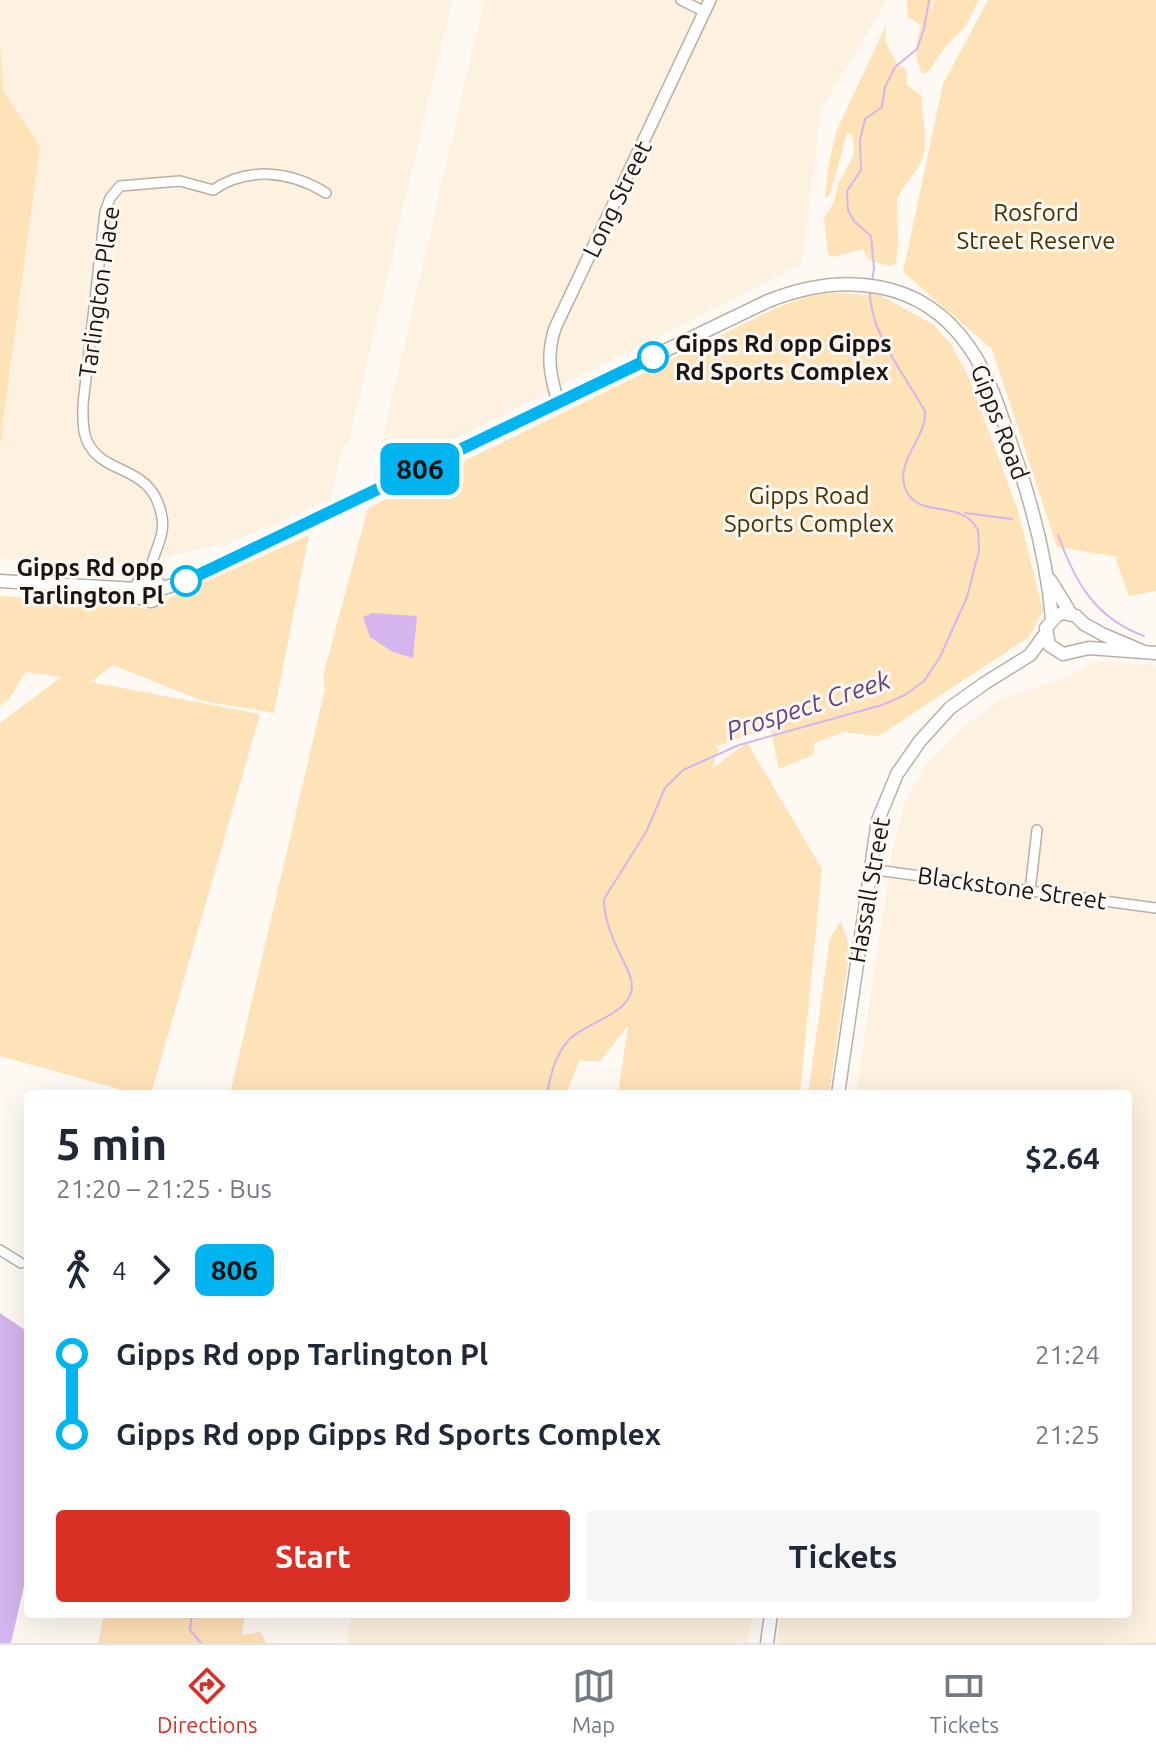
<!DOCTYPE html>
<meta charset="utf-8">
<style>
body{margin:0;font-family:Ubuntu,sans-serif;background:#f6f6f7;color:#1f2937;height:100vh;display:flex;flex-direction:column;font-size:30px;white-space:nowrap}
*{box-sizing:border-box;margin:0}
p{font-size:26px;color:#747a83}
.icon{flex:none;width:44px;height:44px;fill:none;stroke:currentColor;stroke-width:2;stroke-linecap:round;stroke-linejoin:round}
.map{position:relative;flex:1;overflow:hidden}
.sheet{position:absolute;left:24px;top:1090px;width:1108px;height:528px;display:flex;flex-direction:column;background:#fff;border-radius:8px;box-shadow:0 8px 32px #0002}
.sheet>*{flex:none}
.badge{padding:0 16px;border-radius:12px;font-size:28px;line-height:52px}
.map>.badge{position:absolute;translate:-50% -50%;box-shadow:0 0 0 4px #fff}
.legs{display:flex;align-items:center;gap:12px;height:88px;padding:0 32px;font-size:26px}
.legs p{margin-inline-start:auto}
.summary{display:flex;align-items:center;justify-content:space-between;height:136px;padding:0 32px}
h1{font-size:44px;font-weight:700;line-height:60px}
.primary-button{display:flex;gap:16px;margin-top:auto;padding:16px 32px}
.primary-button a{flex:1;height:92px;border-radius:8px;background:#d93025;color:#fff;font-size:32px;font-weight:700;line-height:92px;text-align:center}
.primary-button a+a{background:#f6f6f7;color:#1f2937}
ul{padding:0 32px;list-style:none}
li{display:flex;align-items:center;gap:28px;height:80px;font-size:30px}
li i{display:grid;place-items:center;width:12px;height:100%;margin:0 10px;background:currentColor}
li i::after{content:'';width:20px;height:20px;margin:-10px;border:6px solid;border-radius:50%;background:#fff}
li p{margin-inline-start:auto}
li:first-child i{background:linear-gradient(#0000 50%,currentColor 0)}
li:last-child i{background:linear-gradient(currentColor 50%,#0000 0)}
.menu{display:flex;justify-content:space-around;align-items:center;height:112px;border-top:2px solid #e0e1e3;background:#fff;font-size:22px;color:#747a83}
.menu a{display:grid;justify-items:center;gap:4px}
.menu .active{color:#d93025}
.map>svg:first-child{display:block}
.built{fill:#fdf1df}
.green{fill:#fee2b8}
.water{fill:#d4b5ed}
.lines{fill:none;stroke-linecap:round;stroke-linejoin:round}
.stream{stroke:#d4b5ed;stroke-width:2}
.minor-casing{stroke:#b7b0a6;stroke-width:12}
.tertiary-casing{stroke:#b7b0a6;stroke-width:14}
.secondary-casing{stroke:#b7b0a6;stroke-width:15}
.minor{stroke:#fff;stroke-width:9}
.tertiary{stroke:#fff;stroke-width:11}
.secondary{stroke:#fff;stroke-width:12}
.line-1-casing{stroke:#fff;stroke-width:18}
.line-1{stroke:#00b5ef;stroke-width:12}
.stop-1-dot{fill:#fff;stroke:#00b5ef;stroke-width:4}
.labels{text-anchor:middle;dominant-baseline:central;stroke-width:6;stroke-linejoin:round;paint-order:stroke}
.street-label{font-size:24px;fill:#181512;stroke:#fefaf3}
.park-label{font-size:24px;fill:#4a3101;stroke:#fefaf3}
.stop-label{font-size:24px;font-weight:bold;fill:#181512;stroke:#fefaf3;text-anchor:start}
.water-label{font-size:26px;font-style:italic;fill:#694185;stroke:#fefaf3}
</style>
<div class="map">
<svg width="1156" height="1643" viewBox="0 0 1156 1643">
<rect width="100%" height="100%" fill="#fefaf3"/>
<!-- built -->
<path class="built" d="M0,0h452l-104,445h-5l-12,54 -102,44 -93,20 -136,-4v-114l40,-299 -36,-54 -4,-49z
M484,0h403l-66,111 -19,153 -429,216z
M1093,661l63,4v978h-379l4,-29h347v-520h-272l37,-248 10,-39 22,-42 40,-40 37,-26 69,-23z
M350,1614h404l-7,29h-400z"/>
<!-- green -->
<path class="green" d="M907,0h25l-1,21 3,-21h45l-14,27 -20,20 -16,24 -7,3c-9,-21 -6,-29 -1,-49l-13,-8z
M988,0h168v591l-27,5 -13,-36 2,-3 -61,-10 -65,-198 -89,-77 40,-188z
M886,25l-1,16 12,23 9,5 1,16 15,11c-1,21 8,43 0,63 -5,14 -25,34 -25,43 0,14 3,50 -2,62l-5,2 -21,-6 -6,-11 -29,8 -6,-3 -4,-35 10,-17 4,-18 15,-27 1,-14 -3,-9 -4,-1 -17,62 -5,4 3,-31 8,-36z
M0,43l4,49 36,54 -40,299z
M871,290l63,35 17,19 19,36 48,131 25,100 -14,26 -150,99 -36,-4 -28,11 -2,12 -34,14 -9,-42 -55,20 4,2 -7,20 35,-27 75,127 -22,225h-182l10,-68 -28,35h-21l-13,33h-336l95,-405 -2,-13 45,-168 402,-197c37,-16 57,-22 97,-15z
M309,535l-35,178 -71,-12 -90,-36 -22,17 169,32 -109,380h-14l-137,-38v-333l61,-46 -35,-5 -17,27 -9,7v-110l128,8 18,5z
M841,921l9,27 -21,146h-21l22,-156z
M104,1614h141l-3,21 18,-3 7,11h-169z"/>
<!-- water -->
<path class="water" d="M372,613l45,3 -4,42 -20,-6 -23,-15 -7,-20z
M0,1313l28,19v236l-17,75h-11z"/>
<g class="lines">
<!-- stream -->
<path class="stream" d="M872,281l2,-13 -3,-32 -17,-15 -6,-11 -1,-19 14,-21 -1,-30 5,-21 17,-12 3,-20 10,-20 22,-18 7,-20 5,-29
M965,513l47,6
M1058,535c17,47 37,83 86,101
M547,1094c3,-18 8,-38 20,-52 15,-19 64,-27 65,-55 0,-12 -8,-24 -13,-35 -8,-17 -15,-34 -15,-53l42,-67 19,-44 18,-18 56,-25 143,-40 23,-10 19,-14 16,-24 27,-60 12,-46 -1,-21c-16,-31 -55,-12 -70,-36 -18,-30 20,-56 17,-83 -19,-34 -57,-81 -55,-121
M192,1614l-2,16 11,13"/>
<!-- minor casing -->
<g class="minor-casing">
<path id="minor" d="M681,0l24,12
M149,577c1,-20 17,-39 13,-60 -10,-55 -58,-39 -75,-76 -5,-11 -4,-25 -4,-37l22,-192 5,-14 10,-12 60,-5 33,9c35,-24 78,-19 113,3
M869,869l287,39
M1030,891l7,-61
M0,1250l21,13"/>
</g>
<!-- tertiary casing -->
<g class="tertiary-casing">
<path id="tertiary" d="M558,402c-8,-27 -12,-46 -3,-74l155,-328"/>
</g>
<!-- secondary casing -->
<g class="secondary-casing">
<path id="secondary" d="M1050,580l21,34
M0,581l136,8
M136,589l4,9 11,3 5,-2 4,-10
M136,589l3,-7 10,-5 9,6 2,6
M160,589l26,-8 51,-24 531,-256c73,-29 153,-24 201,46 21,30 32,67 43,100 20,56 35,113 40,172
M1142,651l-38,-16 -20,-11 -8,-8 -12,-3 -7,2 -11,13 3,17 14,9 26,-6 67,5
M838,1094l40,-274 19,-46 23,-33 30,-33 35,-25 45,-28 16,-22
M767,1643l4,-29"/>
</g>
<!-- minor -->
<use href="#minor" class="minor"/>
<!-- tertiary -->
<use href="#tertiary" class="tertiary"/>
<!-- secondary -->
<use href="#secondary" class="secondary"/>
</g>
<g class="lines">
<!-- line-1 casing -->
<g class="line-1-casing">
<path id="line-1" d="M186,581l467,-224"/>
</g>
<!-- line-1 -->
<use href="#line-1" class="line-1"/>
</g>
<!-- markers -->
<g class="stop-1-dot">
<circle cx="653" cy="357" r="14"/>
<circle cx="186" cy="581" r="14"/>
</g>
<g class="labels">
<!-- street labels -->
<g class="street-label">
<text transform="translate(617 199) rotate(-64)">Long Street</text>
<text transform="translate(99 292) rotate(-82)">Tarlington Place</text>
<text transform="translate(1000 422) rotate(69)">Gipps Road</text>
<text transform="translate(1012 888) rotate(8)">Blackstone Street</text>
<text transform="translate(869 890) rotate(-80)">Hassall Street</text>
</g>
<!-- park labels -->
<g class="park-label">
<text x="1036" y="212">Rosford<tspan x="1036" dy="28">Street Reserve</tspan></text>
<text x="809" y="495">Gipps Road<tspan x="809" dy="28">Sports Complex</tspan></text>
</g>
<!-- stop labels -->
<g class="stop-label">
<text x="675" y="343">Gipps Rd opp Gipps<tspan x="675" dy="28">Rd Sports Complex</tspan></text>
<text x="164" y="567" text-anchor="end">Gipps Rd opp<tspan x="164" dy="28">Tarlington Pl</tspan></text>
</g>
<!-- water labels -->
<g class="water-label">
<text transform="translate(808 705) rotate(-18)">Prospect Creek</text>
</g>
</g>
</svg>
<b class="badge" style="left:420px;top:469px;background:#00b5ef;color:#111">806</b>
<section class="sheet">
<div class="summary"><div><h1>5 min</h1><p>21:20 – 21:25 · Bus</p></div><b>$2.64</b></div>
<div class="legs"><svg class="icon" aria-label="walk" viewBox="0 0 24 24"><circle cx="13" cy="4" r="2"/><path d="M13 8l-2 6 4 7M11 14l-3 7M7 12l3-4h3l4 4"/></svg>4<svg class="icon" aria-label="forward" viewBox="0 0 24 24"><path d="M9 5l7 7-7 7"/></svg><b class="badge" style="background:#00b5ef;color:#111">806</b></div>
<ul>
<li><i style="color:#00b5ef"></i><b>Gipps Rd opp Tarlington Pl</b><p>21:24</p></li>
<li><i style="color:#00b5ef"></i><b>Gipps Rd opp Gipps Rd Sports Complex</b><p>21:25</p></li>
</ul>
<div class="primary-button"><a>Start</a><a>Tickets</a></div>
</section>
</div>
<nav class="menu">
<a class="active"><svg class="icon" aria-label="directions" viewBox="0 0 24 24"><path d="M12 3l9 9-9 9-9-9zM9 14v-3h6M13 9l2 2-2 2"/></svg>Directions</a>
<a><svg class="icon" aria-label="map" viewBox="0 0 24 24"><path d="M3 6l6-2 6 2 6-2v14l-6 2-6-2-6 2zM9 4v14M15 6v14"/></svg>Map</a>
<a><svg class="icon" aria-label="tickets" viewBox="0 0 24 24"><path d="M3 7h18v10H3zM15 7v10"/></svg>Tickets</a>
</nav>
